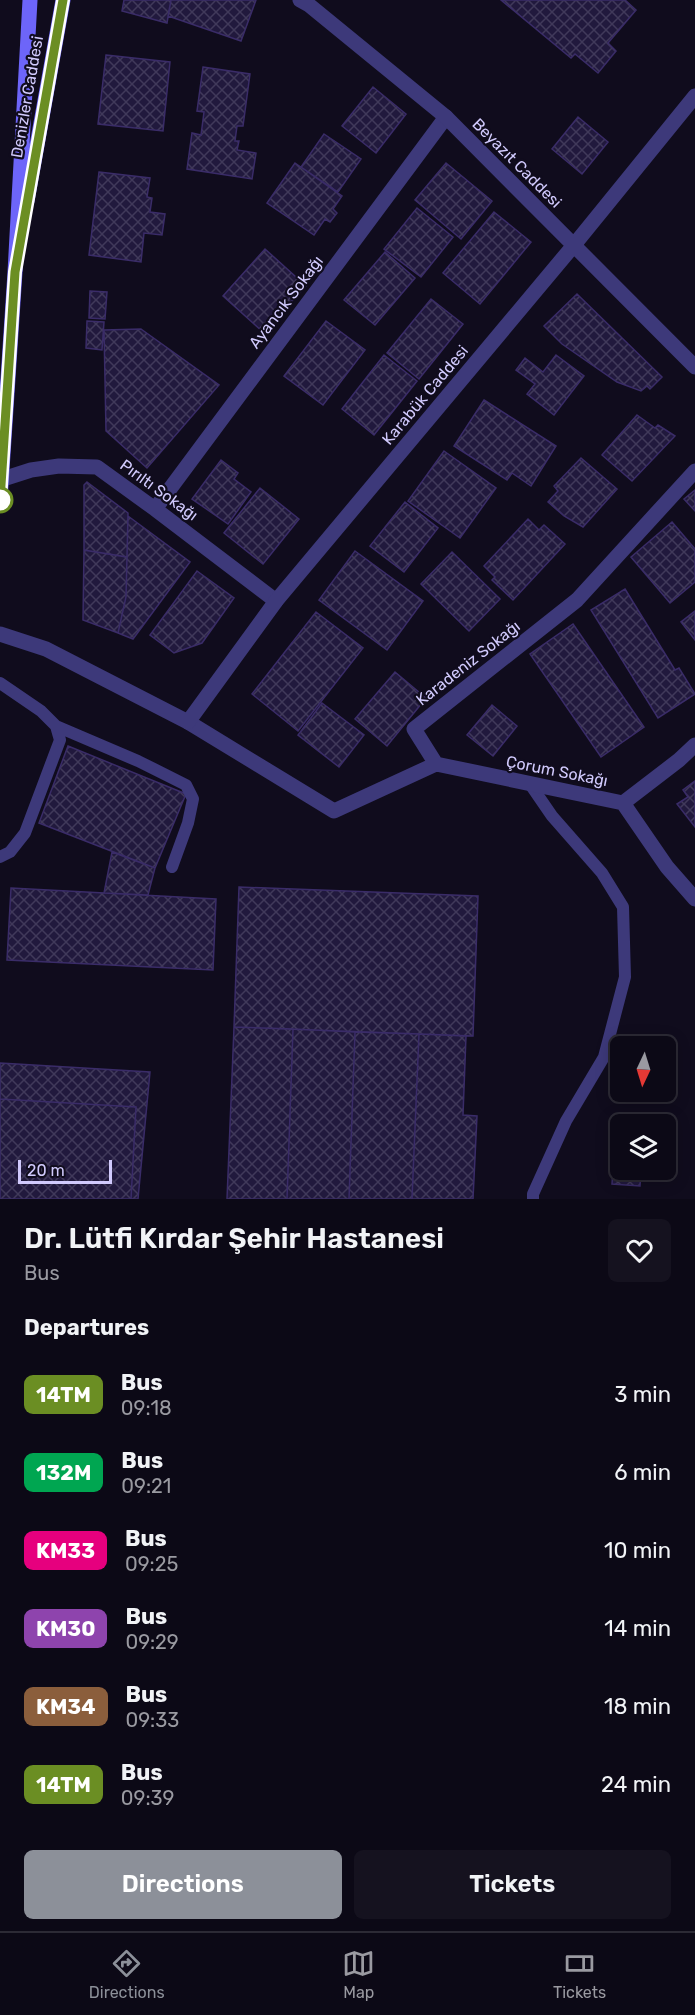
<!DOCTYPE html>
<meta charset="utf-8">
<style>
body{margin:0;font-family:Rubik,sans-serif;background:#15121f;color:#f1f3f6;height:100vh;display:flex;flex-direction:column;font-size:22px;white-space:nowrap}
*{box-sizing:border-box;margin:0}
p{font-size:20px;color:#9a9aa1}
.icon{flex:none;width:33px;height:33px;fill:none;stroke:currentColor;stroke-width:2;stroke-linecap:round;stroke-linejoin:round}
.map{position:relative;height:1199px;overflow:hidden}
.panel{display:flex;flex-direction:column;background:#0c0916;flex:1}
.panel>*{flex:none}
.badge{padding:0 12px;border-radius:9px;font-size:21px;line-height:39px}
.needle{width:39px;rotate:184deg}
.fabs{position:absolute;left:610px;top:1036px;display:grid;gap:12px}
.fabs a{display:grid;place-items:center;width:66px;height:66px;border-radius:9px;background:#0c0916;box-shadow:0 3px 15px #0003,0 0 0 2px #2c2a35;font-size:30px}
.scale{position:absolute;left:18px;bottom:15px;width:94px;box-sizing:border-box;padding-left:6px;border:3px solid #d1cafd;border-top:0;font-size:16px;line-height:21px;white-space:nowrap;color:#d1cafd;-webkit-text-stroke:4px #100c1d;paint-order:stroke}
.map>.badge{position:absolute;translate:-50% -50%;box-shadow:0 0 0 3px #fff}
h2{padding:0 24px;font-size:22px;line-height:54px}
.round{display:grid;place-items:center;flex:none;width:63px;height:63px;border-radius:9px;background:#15121f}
.head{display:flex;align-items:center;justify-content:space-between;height:102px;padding:0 24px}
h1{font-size:28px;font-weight:600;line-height:45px}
.action{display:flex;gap:12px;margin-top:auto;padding:12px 24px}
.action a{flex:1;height:69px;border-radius:9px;background:#8c9099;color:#fff;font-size:24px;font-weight:600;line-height:69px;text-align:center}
.action a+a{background:#15121f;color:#f1f3f6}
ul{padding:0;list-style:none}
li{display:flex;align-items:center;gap:18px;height:78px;padding:0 24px}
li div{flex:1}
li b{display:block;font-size:22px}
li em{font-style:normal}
li .badge{min-width:66px;font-weight:700;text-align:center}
.tab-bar{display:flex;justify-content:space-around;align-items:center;height:84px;border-top:2px solid #2c2a35;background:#0c0916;font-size:16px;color:#9a9aa1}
.tab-bar a{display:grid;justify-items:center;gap:3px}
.tab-bar .active{color:#8c9099}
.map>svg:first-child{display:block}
.building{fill:url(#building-cross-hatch);stroke:#3a2c68;stroke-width:1.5}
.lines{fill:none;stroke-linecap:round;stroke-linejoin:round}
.service{stroke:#3d397a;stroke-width:12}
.minor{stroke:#3d397a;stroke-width:15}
.tertiary{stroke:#3d397a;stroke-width:15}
.secondary{stroke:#6d65f9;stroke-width:15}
.line-casing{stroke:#fff;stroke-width:14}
.line{stroke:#6b8e23;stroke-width:9}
.stop-dot{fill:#fff;stroke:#6b8e23;stroke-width:3}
.labels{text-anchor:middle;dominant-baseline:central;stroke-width:4.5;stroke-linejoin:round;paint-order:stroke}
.street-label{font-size:16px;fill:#d1cafd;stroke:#100c1d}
</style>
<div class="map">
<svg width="695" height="1199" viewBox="0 0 695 1199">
<defs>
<pattern id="building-cross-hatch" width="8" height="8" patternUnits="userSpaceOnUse" patternTransform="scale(1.5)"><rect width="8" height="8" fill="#21193d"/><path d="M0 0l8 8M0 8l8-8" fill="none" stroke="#40395a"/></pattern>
</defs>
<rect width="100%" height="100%" fill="#100c1d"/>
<!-- building -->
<path class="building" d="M124,0h47l-4,23 -45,-12z
M171,0h85l-15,41 -73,-25z
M501,0h124l11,10 -28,33 8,8 -18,22 -23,-19 -4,4z
M106,55l64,7 -7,69 -65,-7z
M203,67l47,7 -7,52h-6l-2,15h4l-2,9 19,3 -4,26 -65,-10 5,-36 9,2 3,-23 -7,-1z
M373,87l33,27 -30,39 -34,-27z
M578,117l30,25 -26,32 -30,-25z
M324,134l37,25 -23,33 -37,-25z
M295,163l47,33 -9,13 4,4 -7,9 -5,-3 -11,16 -47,-32z
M446,163l46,38 -31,38 -46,-39z
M99,172l51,6 -3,19 5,1 -2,14 15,2 -3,21 -18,-2 -3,29 -52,-7z
M417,208l36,29 -32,40 -37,-28z
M494,212l37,30 -51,62 -37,-31z
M265,249l41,37 -43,46 -40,-36z
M385,252l30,26 -40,47 -31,-25z
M90,291l17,1 -2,27 -16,-1z
M577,294l85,83 -12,12 -3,-3 -6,5 -24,-9 -55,-38 -18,-18z
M431,299l32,25 -44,55 -32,-26z
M87,321l17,1 -2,28 -16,-2z
M326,321l39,29 -42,55 -39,-29z
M141,329l78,56 -72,83 -41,-37 -2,-101z
M384,355l33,26 -43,54 -32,-26z
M556,355l28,21 -30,39 -27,-21 8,-10 -19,-14 9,-12 18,14z
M484,400l72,46 -25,40 -19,-13 -5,7 -53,-34z
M637,415l18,13 3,-3 17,11 -43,45 -30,-26z
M444,451l52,37 -36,50 -52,-37z
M581,458l36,31 -34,38 -19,-11 -16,-14 10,-11 -4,-5z
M221,460l17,13 -4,6 17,13 -23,32 -36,-25z
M87,482l41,31 -1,44 -43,-7v-65z
M260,488l39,31 -36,45 -39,-31z
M695,490v21l-11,-12z
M405,502l33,26 -34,44 -34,-26z
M128,516l62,46 -57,77 -15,-6 8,-36z
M528,519l11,11 5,-5 21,19 -52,56 -21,-20 3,-3 -11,-11z
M672,522l23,27v33l-25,21 -39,-46z
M84,550l43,7 -1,40 -8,36 -35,-13z
M355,551l68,50 -36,49 -68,-50z
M452,552l48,47 -31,32 -48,-47z
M197,571l37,27 -32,45 -28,10 -24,-18z
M625,589l50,81 4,-2 16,26 -37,24 -67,-108z
M695,611v29l-14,-18z
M316,612l47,36 -65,83 -46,-37z
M573,624l71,103 -43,30 -71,-103z
M395,672l31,26 -39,48 -32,-27z
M322,703l42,32 -25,32 -41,-32z
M492,705l25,21 -24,30 -26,-21z
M68,746l118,48 -31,74 -116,-45z
M695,781v46l-18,-23 11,-7 -5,-7z
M112,852l43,16 -7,27 -44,-2z
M239,887l239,9 -5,140 -239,-9z
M11,888l205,11 -3,71 -206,-10z
M234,1027l59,2 -6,170h-60z
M293,1029l62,3 -6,167h-62z
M355,1032l64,2 -7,165h-63z
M419,1034l47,2 -3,79 14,1 -4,83h-61z
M0,1063l150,9 -12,127h-138z
M0,1099l136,8 -5,92h-131z
M616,1129h5v41h20l-1,16 -28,-2z"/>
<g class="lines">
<!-- service -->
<path class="service" d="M0,683l41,28 15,15 4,14 -35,93 -15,19 -10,5
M56,726l82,35 48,24 7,14 -5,24 -16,44
M530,784l22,32 50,57 21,34 2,70 -21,80 -38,64 -33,73v5"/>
<!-- minor -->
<path class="minor" d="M3,479l28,-9 28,-4 38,1 58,42 121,92
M155,509l291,-392
M188,722l146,89 102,-47 -22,-35 163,-129 118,-129
M436,764l187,39 44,64 28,32
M623,803l56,-43 16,-15"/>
<!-- tertiary -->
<path class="tertiary" d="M300,0l9,5 137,112 249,250
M0,634l46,15 142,73 88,-121 298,-356 121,-149"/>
<!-- secondary -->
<path class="secondary" d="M27,201l36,-201
M0,500l15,-228 15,-272"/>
</g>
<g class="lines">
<!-- line casing -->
<g class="line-casing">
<path id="line" d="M0,500l15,-228 48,-272"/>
</g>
<!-- line -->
<use href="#line" class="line"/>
</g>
<!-- markers -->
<circle class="stop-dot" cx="0" cy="500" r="12"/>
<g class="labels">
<!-- street labels -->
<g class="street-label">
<text transform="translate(27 97) rotate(-80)">Denizler Caddesi</text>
<text transform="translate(517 163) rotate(45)">Beyazıt Caddesi</text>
<text transform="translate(286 302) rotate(-53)">Ayancık Sokağı</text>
<text transform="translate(425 395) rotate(-50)">Karabük Caddesi</text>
<text transform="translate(159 490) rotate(36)">Pırıltı Sokağı</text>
<text transform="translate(468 663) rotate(-38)">Karadeniz Sokağı</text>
<text transform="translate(557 771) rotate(11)">Çorum Sokağı</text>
</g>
</g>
</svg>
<div class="fabs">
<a><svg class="needle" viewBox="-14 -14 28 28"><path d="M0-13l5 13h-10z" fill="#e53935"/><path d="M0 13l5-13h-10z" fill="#9a9aa1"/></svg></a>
<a><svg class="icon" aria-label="layers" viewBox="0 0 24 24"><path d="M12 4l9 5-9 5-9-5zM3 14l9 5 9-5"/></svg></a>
</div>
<div class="scale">20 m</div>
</div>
<section class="panel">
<div class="head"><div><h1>Dr. Lütfi Kırdar Şehir Hastanesi</h1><p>Bus</p></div><a class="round"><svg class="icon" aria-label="heart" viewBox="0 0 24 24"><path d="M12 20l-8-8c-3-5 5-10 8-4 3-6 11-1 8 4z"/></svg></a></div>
<h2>Departures</h2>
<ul>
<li><span class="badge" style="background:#6b8e23;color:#fff">14TM</span><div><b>Bus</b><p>09:18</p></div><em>3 min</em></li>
<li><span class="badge" style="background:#00a651;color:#fff">132M</span><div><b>Bus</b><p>09:21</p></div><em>6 min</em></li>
<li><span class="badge" style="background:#e6007e;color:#fff">KM33</span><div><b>Bus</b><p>09:25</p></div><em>10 min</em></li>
<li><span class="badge" style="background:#8e44ad;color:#fff">KM30</span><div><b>Bus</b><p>09:29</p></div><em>14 min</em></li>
<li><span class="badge" style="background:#8b5e3c;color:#fff">KM34</span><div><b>Bus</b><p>09:33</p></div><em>18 min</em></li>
<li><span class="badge" style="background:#6b8e23;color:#fff">14TM</span><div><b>Bus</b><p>09:39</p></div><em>24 min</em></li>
</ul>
<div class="action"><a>Directions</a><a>Tickets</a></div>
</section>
<nav class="tab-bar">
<a class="active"><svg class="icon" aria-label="directions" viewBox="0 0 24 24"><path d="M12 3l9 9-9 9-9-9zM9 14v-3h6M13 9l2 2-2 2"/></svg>Directions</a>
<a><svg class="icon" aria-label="map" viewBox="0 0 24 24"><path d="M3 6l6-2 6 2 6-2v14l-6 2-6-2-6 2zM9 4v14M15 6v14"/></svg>Map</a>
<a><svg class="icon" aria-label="tickets" viewBox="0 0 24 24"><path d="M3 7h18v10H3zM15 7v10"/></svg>Tickets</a>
</nav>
